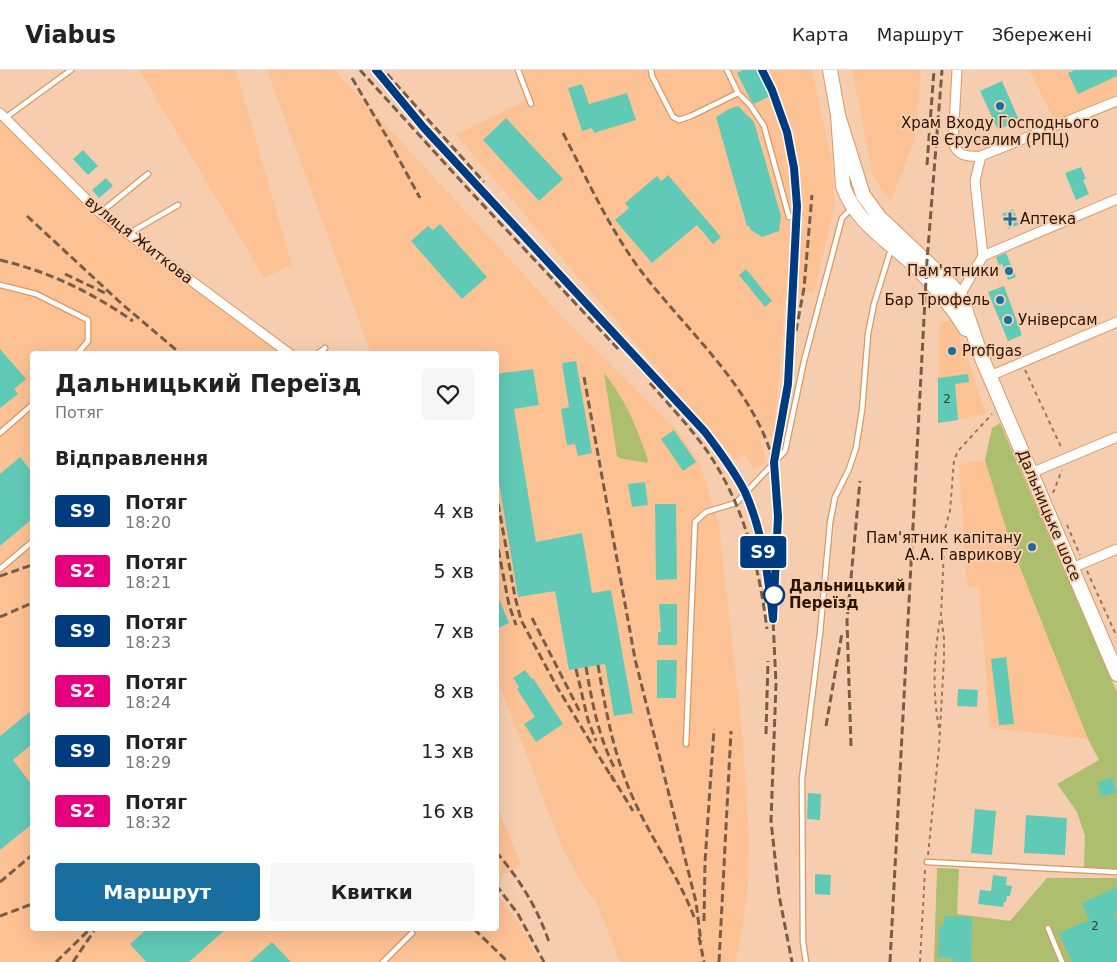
<!DOCTYPE html>
<html lang="uk">
<meta charset="utf-8">
<style>
body{margin:0;font-family:"DejaVu Sans",sans-serif;background:#f6f6f6;color:#222;height:100vh;display:flex;flex-direction:column;font-size:19px;white-space:nowrap}
*{box-sizing:border-box;margin:0}
p{font-size:16px;color:#767676}
.icon{flex:none;width:28px;height:28px;fill:none;stroke:currentColor;stroke-width:2;stroke-linecap:round;stroke-linejoin:round}
.map{position:relative;flex:1;overflow:hidden}
.details{position:absolute;left:30px;top:281px;width:469px;height:580px;display:flex;flex-direction:column;background:#fff;border-radius:5px;box-shadow:0 5px 20px #0002}
.details>*{flex:none}
.badge{padding:0 10px;border-radius:4px;font-size:18px;line-height:32px}
.map>.badge{position:absolute;translate:-50% -50%;box-shadow:0 0 0 2px #fff}
h2{padding:0 25px;font-size:19px;line-height:45px}
.round{display:grid;place-items:center;flex:none;width:52px;height:52px;border-radius:5px;background:#f6f6f6}
.summary{display:flex;align-items:center;justify-content:space-between;height:85px;padding:0 25px}
h1{font-size:24px;font-weight:700;line-height:38px}
.action{display:flex;gap:10px;margin-top:auto;padding:10px 25px}
.action a{flex:1;height:58px;border-radius:5px;background:#186f9f;color:#fff;font-size:20px;font-weight:700;line-height:58px;text-align:center}
.action a+a{background:#f6f6f6;color:#222}
ul{padding:0;list-style:none}
li{display:flex;align-items:center;gap:15px;height:60px;padding:0 25px}
li div{flex:1}
li b{display:block;font-size:19px}
li em{font-style:normal}
li .badge{min-width:55px;font-weight:700;text-align:center}
header{display:flex;align-items:center;gap:30px;box-sizing:border-box;height:70px;padding:0 25px;background:#fff;border-bottom:1px solid #e0e0e0}
header strong{font-size:24px}
nav{display:flex;gap:28px;margin-inline-start:auto;font-size:18px}
.map>svg:first-child{display:block}
.built{fill:#fdc294}
.green{fill:#adbf6e}
.building{fill:#61cab6}
.lines{fill:none;stroke-linecap:round;stroke-linejoin:round}
.lane-casing{stroke:#d89865;stroke-width:7}
.street-casing{stroke:#d89865;stroke-width:11}
.primary-casing{stroke:#d89865;stroke-width:16}
.path{stroke:#96765c;stroke-width:2;stroke-dasharray:4 4;stroke-linecap:butt}
.lane{stroke:#fff;stroke-width:4.5}
.street{stroke:#fff;stroke-width:9}
.primary{stroke:#fff;stroke-width:14}
.rail{stroke:#7b5d45;stroke-width:3;stroke-dasharray:8 4;stroke-linecap:butt}
.line-casing{stroke:#fff;stroke-width:11}
.line{stroke:#003b80;stroke-width:8}
.poi-dot{fill:#186f9f;stroke:#f6ceaf;stroke-width:2}
.stop-dot{fill:#fff;stroke:#003b80;stroke-width:2.5}
.labels{text-anchor:middle;dominant-baseline:central;stroke-width:4;stroke-linejoin:round;paint-order:stroke}
.number-label{font-size:12px;fill:#38422e}
.poi-label{font-size:15px;fill:#2b1400;stroke:#f6ceaf;text-anchor:start}
.street-label{font-size:15px;fill:#2b1400;stroke:#f6ceaf}
.stop-label{font-size:15px;font-weight:bold;fill:#2b1400;stroke:#f6ceaf;text-anchor:start}
</style>
<header>
<strong>Viabus</strong>
<nav><a>Карта</a><a>Маршрут</a><a>Збережені</a></nav>
</header>
<div class="map">
<svg width="1117" height="892" viewBox="0 0 1117 892">
<rect width="100%" height="100%" fill="#f6ceaf"/>
<!-- built -->
<path class="built" d="M139,0h97l56,195 -28,13z
M267,0h68l227,246 116,115 22,33 19,61 23,204 7,109 -1,49 -9,60 -4,15h-115l-25,-63 -10,-10 -23,-42 -66,-171v-322h-125z
M523,0h289l19,88 4,46 -21,89 -28,-4 -12,146 -14,5 7,21 -13,9 -10,-16 -8,6 -280,-325 76,-38z
M852,0h69l-6,69 -24,62 -18,-24z
M1029,0h88v24l-62,28z
M0,49l100,98 184,137h-252v575h464v-125l25,60 -18,11 -6,18 26,37 17,32h-540z
M954,248l32,96 -48,9 1,-99z
M985,390l25,82 78,197 -98,-11 -11,-142 -12,2 -8,-124z"/>
<!-- green -->
<path class="green" d="M604,303c21,25 34,57 44,87l-1,3 -28,-5 -2,-2z
M1000,353l117,269v179l-33,-2 1,-33 -8,-24 -20,-28 42,-24 -11,-21 -78,-197 -25,-82 7,-32z
M937,798l22,1 -2,45 53,7 37,-43h70v84h-183z"/>
<!-- building -->
<path class="building" d="M743,0h15l12,26 -16,8 -4,-5 -13,-26z
M1075,0h42v6l-39,18 -10,-21z
M1002,11l17,39 -21,10 -18,-39z
M582,14l7,20 38,-11 9,27 -42,13 -2,-5 -10,3 -14,-43z
M738,36l16,16 27,94 -2,15 -17,6 -11,-7 -2,-4h-2l-31,-109 13,-8z
M506,48l57,61 -24,22 -56,-61z
M83,80l15,16 -10,9 -15,-16z
M1081,97l5,12 -3,1 6,14 -13,6 -11,-27z
M668,105l53,62 -8,7 -16,-19 -45,38 -37,-43 14,-12 -4,-5 32,-27 4,5z
M106,108l7,8 -14,12 -7,-8z
M1013,139l7,15 -12,5 -6,-15z
M440,154l47,53 -25,22 -51,-58 17,-15 5,4z
M1006,183l10,24 -8,3 -6,-16 -3,1 -3,-8z
M746,199l26,32 -7,6 -26,-32z
M1004,216l18,49 -14,6 -20,-49z
M0,279l26,30 -12,10 4,5 -18,14z
M576,291l16,92 -14,3 -3,-12 -8,1 -6,-36 8,-2 -7,-44z
M533,299l6,36 -25,4 22,133 46,-9 10,60 19,-3 22,123 -19,3 -9,-52 -36,6 -14,-79 -37,6 -22,-133v-90z
M968,304l1,8 -14,2 3,36 -20,3v-45z
M674,360l22,32 -13,9 -22,-32z
M20,387l12,15v47l-32,27v-72z
M645,412l3,23 -16,2 -4,-23z
M655,434h21l1,75 -21,1z
M496,522l13,31 -13,6z
M659,534h18v41h-19v-13h3z
M1006,587l8,67 -15,1 -8,-66z
M657,590h20l-1,38h-19z
M525,600l7,9 1,-1 30,46 -27,18 -12,-18 11,-7 -18,-28 2,-2 -6,-9z
M958,619l20,1 -1,17 -20,-1z
M32,640v34l-19,16 19,25v39l-32,26v-114z
M1111,707l6,15 -15,5 -5,-14z
M808,723l13,1 -1,26 -13,-1z
M975,739l21,2 -4,44 -21,-2z
M1026,745l41,3 -2,37 -41,-2z
M815,804l16,1 -1,20 -15,-1z
M993,805l14,2 -1,8 6,1 -2,10h-3l-1,6h-2l-1,5 -25,-3 2,-14 11,1z
M1117,817v25l-3,1 3,6v43h-45l-13,-29 30,-13 -7,-17z
M944,846l28,1 -1,45h-18v-4l-15,-1 1,-32h5z
M147,859h79l-37,33h-43l-16,-18z
M272,872l19,20h-41z"/>
<g class="lines">
<!-- lane casing -->
<g class="lane-casing">
<path id="lane" d="M518,0l13,34
M651,0l1,6 21,41 6,3 12,-4 47,-23
M727,0l11,23 12,12 14,21 25,91
M5,48l66,-48
M100,143l48,-39
M128,164l50,-29
M0,215l36,9 52,26v21l-11,13
M317,284l8,-6
M0,363l32,-28
M0,499l32,-27
M686,674l9,-222 11,-10 30,-9 49,-52 19,-90 38,-143 10,-10
M927,792l190,10
M1048,858l14,34
M383,892l29,-29
M806,892l-3,-20 -1,-163 18,-146 10,-110 5,-26 14,-28 7,-21 6,-38 6,-76 6,-30 17,-55"/>
</g>
<!-- street casing -->
<g class="street-casing">
<path id="street" d="M957,0l-4,73c4,13 15,14 28,13l-6,25 8,75
M0,43l100,100 190,141
M981,86l136,-55
M960,225l23,-39 134,-57
M990,306l127,-54
M1031,403l86,-36
M1072,498l45,-19"/>
</g>
<!-- primary casing -->
<g class="primary-casing">
<path id="primary" d="M830,0l8,45 5,71c12,36 46,55 72,80 19,19 37,40 51,63
M838,45l25,80 16,22 70,66 11,12 4,11 17,50 136,318"/>
</g>
<!-- path -->
<path class="path" d="M1025,300l37,79
M1053,423l9,-23
M1067,455l13,30
M1087,501l30,66
M939,658c-7,-38 -5,-70 1,-109
M928,785l11,-108 5,-88v-21l-3,-23 4,-86 5,-18 4,-51 4,-9 34,-37
M920,892l5,-92"/>
<!-- lane -->
<use href="#lane" class="lane"/>
<!-- street -->
<use href="#street" class="street"/>
<!-- primary -->
<use href="#primary" class="primary"/>
<!-- rail -->
<path class="rail" d="M360,0l110,121 150,160
M376,0l48,58 281,304 29,40 11,21 14,41 8,35 6,50 3,65 -5,137 8,74 13,67
M762,0l10,20 15,42 7,36 3,38 -9,178
M387,4l97,108
M352,8l36,61 32,59
M563,63c25,48 46,95 78,138 45,59 111,115 132,189 10,34 3,88 2,124
M927,95l7,-95
M27,146l95,88 59,50
M0,190c50,12 91,32 133,61
M65,204l40,19
M796,261l8,-43 8,-93
M584,307l51,282 61,243 5,40
M650,313c20,23 42,46 59,71 35,52 50,112 58,175
M774,390l15,-82
M496,422l19,105 6,23 36,67 57,94
M496,468l13,67 7,20
M0,506l32,-11
M0,547l32,-14
M532,548l49,96
M598,595c8,47 15,88 35,133 18,41 45,77 61,119
M586,597c6,35 12,68 28,100
M576,599l12,51 8,21
M826,656l16,-93
M766,664l2,-73
M851,676l-4,-125 13,-140
M611,705l22,36
M496,782c23,26 42,57 53,90
M0,812l32,-27
M496,815l22,29 26,48
M0,846l32,-12
M704,851l1,-59 9,-133
M474,859l34,33
M699,867l5,25
M56,892l34,-33
M73,892l21,-31
M719,892l12,-231
M890,892l37,-701 15,-191"/>
</g>
<g class="lines">
<!-- line casing -->
<g class="line-casing">
<path id="line" d="M376,0l48,58 281,304c14,19 29,38 40,60 18,40 23,84 28,127l5,-102 -4,-55 14,-78 9,-178 -3,-38 -7,-36 -15,-42 -10,-20"/>
</g>
<!-- line -->
<use href="#line" class="line"/>
</g>
<!-- markers -->
<g class="poi-dot">
<circle cx="1000" cy="36" r="5"/>
<path d="M1007.5 141.5h5v5h5v5h-5v5h-5v-5h-5v-5h5z"/>
<circle cx="1009" cy="201" r="5"/>
<circle cx="1000" cy="230" r="5"/>
<circle cx="1008" cy="250" r="5"/>
<circle cx="952" cy="281" r="5"/>
<circle cx="1032" cy="477" r="5"/>
</g>
<circle class="stop-dot" cx="774" cy="525" r="10"/>
<g class="labels">
<!-- number labels -->
<g class="number-label">
<text x="947" y="329">2</text>
<text x="1095" y="856">2</text>
</g>
<!-- poi labels -->
<g class="poi-label">
<text x="1000" y="53" text-anchor="middle">Храм Входу Господнього<tspan x="1000" dy="17">в Єрусалим (РПЦ)</tspan></text>
<text x="1020" y="149">Аптека</text>
<text x="999" y="201" text-anchor="end">Пам'ятники</text>
<text x="990" y="230" text-anchor="end">Бар Трюфель</text>
<text x="1018" y="250">Універсам</text>
<text x="962" y="281">Profigas</text>
<text x="1022" y="468" text-anchor="end">Пам'ятник капітану<tspan x="1022" dy="17">А.А. Гаврикову</tspan></text>
</g>
<!-- street labels -->
<g class="street-label">
<text transform="translate(139 170) rotate(38)">вулиця Житкова</text>
<text transform="translate(1049 445) rotate(67)">Дальницьке шосе</text>
</g>
<!-- stop labels -->
<g class="stop-label">
<text x="789" y="516">Дальницький<tspan x="789" dy="17">Переїзд</tspan></text>
</g>
</g>
</svg>
<b class="badge" style="left:763px;top:482px;background:#003b80;color:#fff">S9</b>
<section class="details">
<div class="summary"><div><h1>Дальницький Переїзд</h1><p>Потяг</p></div><a class="round"><svg class="icon" aria-label="heart" viewBox="0 0 24 24"><path d="M12 20l-8-8c-3-5 5-10 8-4 3-6 11-1 8 4z"/></svg></a></div>
<h2>Відправлення</h2>
<ul>
<li><span class="badge" style="background:#003b80;color:#fff">S9</span><div><b>Потяг</b><p>18:20</p></div><em>4 хв</em></li>
<li><span class="badge" style="background:#e6007e;color:#fff">S2</span><div><b>Потяг</b><p>18:21</p></div><em>5 хв</em></li>
<li><span class="badge" style="background:#003b80;color:#fff">S9</span><div><b>Потяг</b><p>18:23</p></div><em>7 хв</em></li>
<li><span class="badge" style="background:#e6007e;color:#fff">S2</span><div><b>Потяг</b><p>18:24</p></div><em>8 хв</em></li>
<li><span class="badge" style="background:#003b80;color:#fff">S9</span><div><b>Потяг</b><p>18:29</p></div><em>13 хв</em></li>
<li><span class="badge" style="background:#e6007e;color:#fff">S2</span><div><b>Потяг</b><p>18:32</p></div><em>16 хв</em></li>
</ul>
<div class="action"><a>Маршрут</a><a>Квитки</a></div>
</section>
</div>
